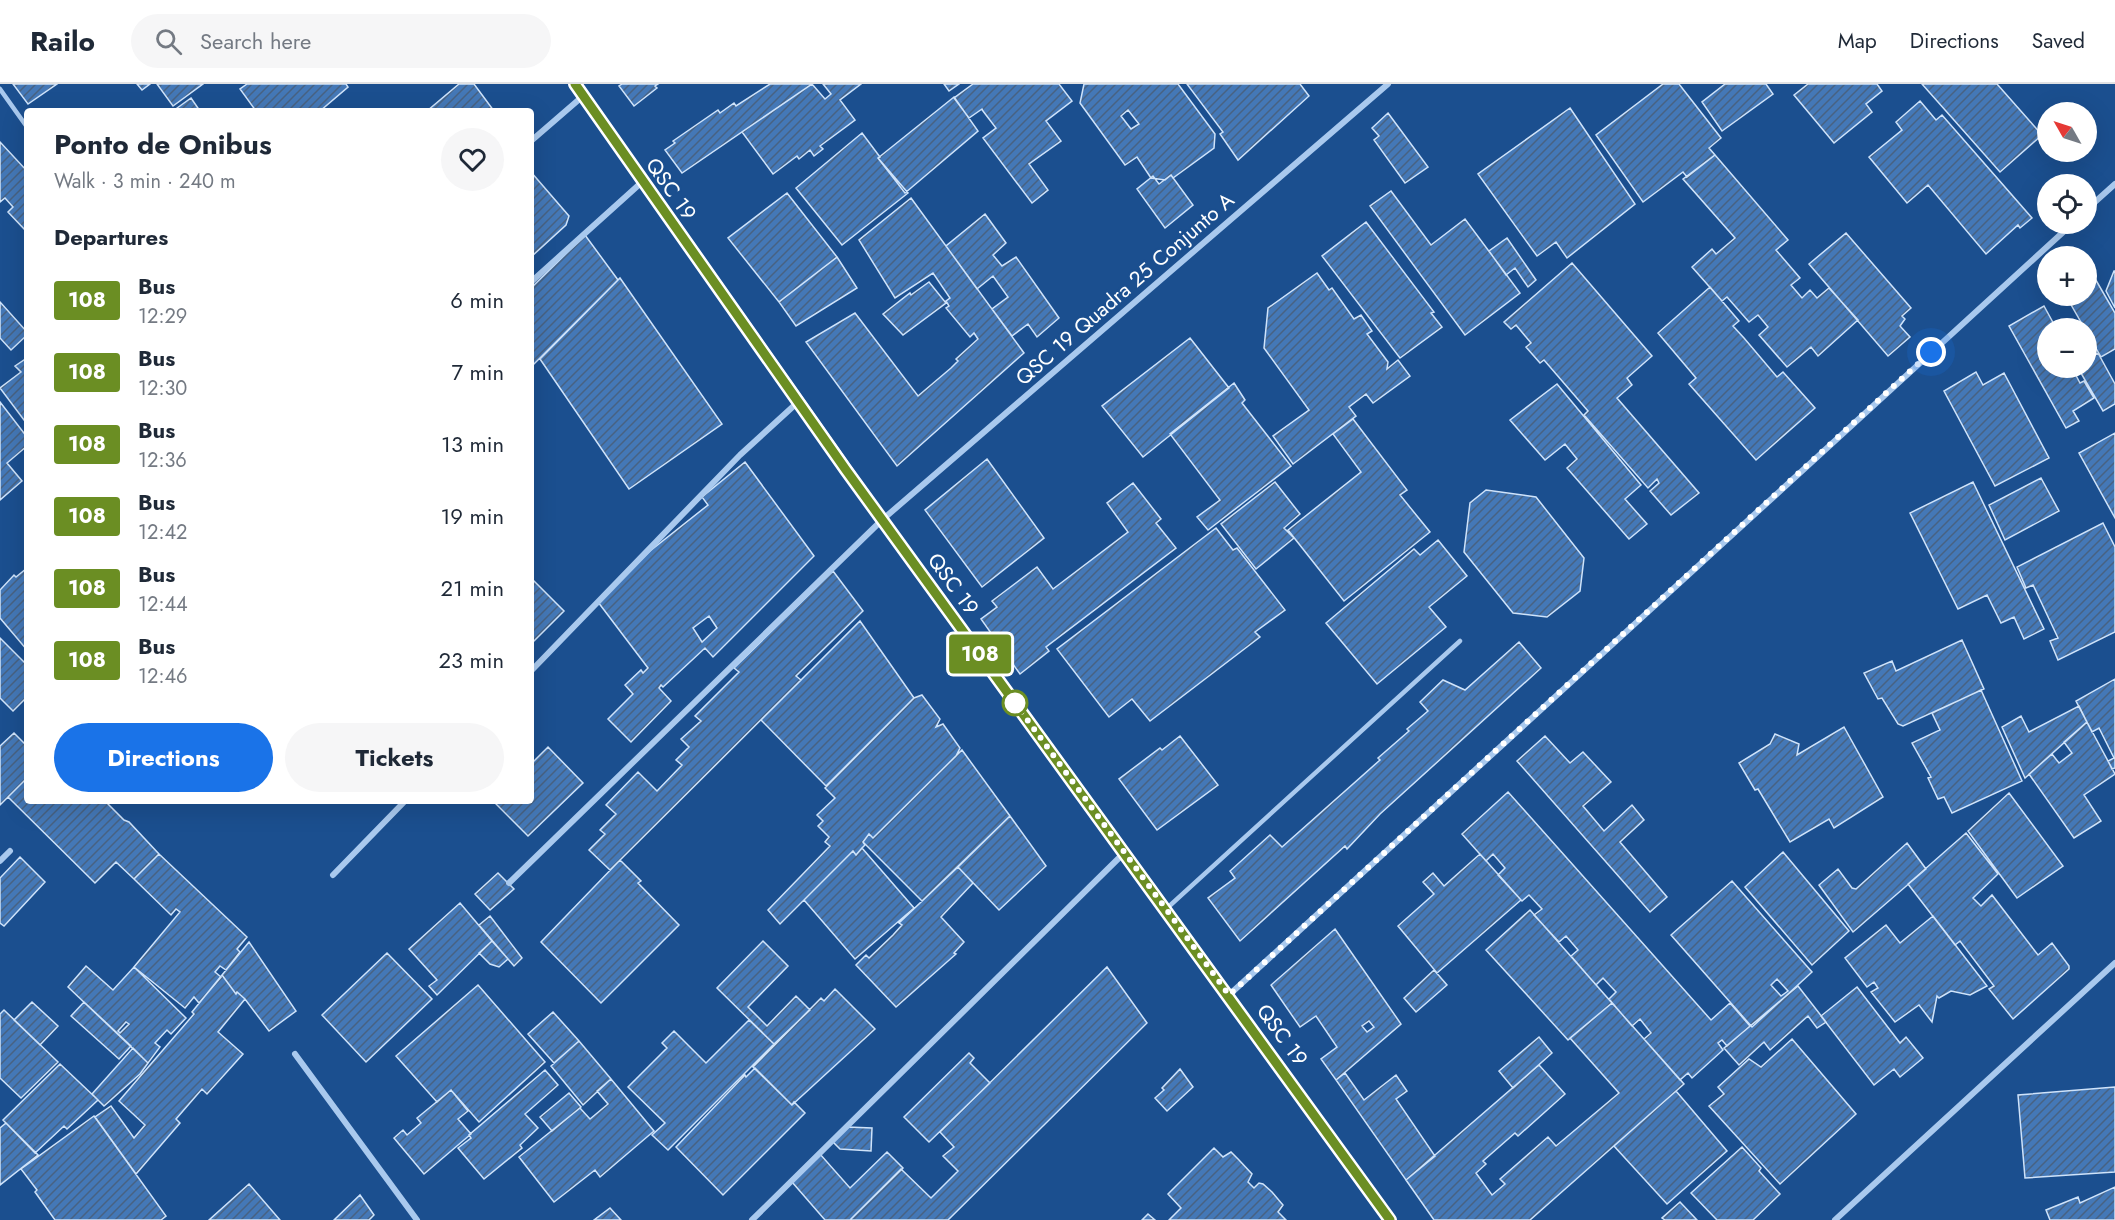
<!DOCTYPE html>
<meta charset="utf-8">
<style>
body{margin:0;font-family:Jost,sans-serif;background:#f6f6f7;color:#1f2937;height:100vh;display:flex;flex-direction:column;font-size:22px;white-space:nowrap}
*{box-sizing:border-box;margin:0}
p{font-size:20px;color:#747a83}
.icon{flex:none;width:33px;height:33px;fill:none;stroke:currentColor;stroke-width:2;stroke-linecap:round;stroke-linejoin:round}
.map{position:relative;flex:1;overflow:hidden}
.drawer{position:absolute;left:24px;top:24px;width:510px;height:696px;display:flex;flex-direction:column;background:#fff;border-radius:6px;box-shadow:0 6px 24px #0002}
.drawer>*{flex:none}
.badge{padding:0 12px;border-radius:4px;font-size:21px;line-height:39px}
.needle{width:39px;rotate:309deg}
.buttons{position:absolute;left:2037px;top:18px;display:grid;gap:12px}
.buttons a{display:grid;place-items:center;width:60px;height:60px;border-radius:50%;background:#fff;box-shadow:0 6px 24px #0002;font-size:30px}
.you{position:absolute;width:30px;height:30px;margin:-15px;border:4px solid #fff;border-radius:50%;background:#1a73e8;box-shadow:0 0 0 9px #1a73e833}
.map>.badge{position:absolute;translate:-50% -50%;box-shadow:0 0 0 3px #fff}
h2{padding:0 30px;font-size:22px;line-height:54px}
.round{display:grid;place-items:center;flex:none;width:63px;height:63px;border-radius:32px;background:#f6f6f7}
.head{display:flex;align-items:center;justify-content:space-between;height:102px;padding:0 30px}
h1{font-size:28px;font-weight:700;line-height:45px}
.action{display:flex;gap:12px;margin-top:auto;padding:12px 30px}
.action a{flex:1;height:69px;border-radius:36px;background:#1a73e8;color:#fff;font-size:24px;font-weight:700;line-height:69px;text-align:center}
.action a+a{background:#f6f6f7;color:#1f2937}
ul{padding:0;list-style:none}
li{display:flex;align-items:center;gap:18px;height:72px;padding:0 30px}
li div{flex:1}
li b{display:block;font-size:22px}
li em{font-style:normal}
li .badge{min-width:66px;font-weight:700;text-align:center}
header{display:flex;align-items:center;gap:36px;box-sizing:border-box;height:84px;padding:0 30px;background:#fff;border-bottom:2px solid #e0e1e3}
header strong{font-size:28px}
nav{display:flex;gap:33px;margin-inline-start:auto;font-size:21px}
.search{width:420px;height:54px;background:#f6f6f7;display:flex;align-items:center;gap:15px;box-sizing:border-box;padding:0 21px;border-radius:33px;color:#747a83;font-size:22px}
.map>svg:first-child{display:block}
.building{fill:url(#building-hatch);stroke:#cfe3fa;stroke-width:1.5;fill-rule:evenodd}
.lines{fill:none;stroke-linecap:round;stroke-linejoin:round}
.lane{stroke:#a9c9ee;stroke-width:4.5}
.street{stroke:#a9c9ee;stroke-width:6}
.secondary{stroke:#d6e6fa;stroke-width:12}
.line-casing{stroke:#fff;stroke-width:14}
.line{stroke:#6b8e23;stroke-width:9}
.walk{stroke:#fff;stroke-width:6;stroke-dasharray:0 10.8}
.stop-dot{fill:#fff;stroke:#6b8e23;stroke-width:3}
.labels{text-anchor:middle;dominant-baseline:central;stroke-width:4.5;stroke-linejoin:round;paint-order:stroke}
.street-label{font-size:21px;fill:#fff;stroke:#1b4f8f}
</style>
<header>
<strong>Railo</strong>
<div class="search"><svg class="icon" aria-label="search" viewBox="0 0 24 24"><circle cx="10" cy="10" r="6"/><path d="M15 15l6 6"/></svg>Search here</div>
<nav><a>Map</a><a>Directions</a><a>Saved</a></nav>
</header>
<div class="map">
<svg width="2115" height="1136" viewBox="0 0 2115 1136">
<defs>
<pattern id="building-hatch" width="6" height="6" patternUnits="userSpaceOnUse" patternTransform="scale(1.5)"><rect width="6" height="6" fill="#4478b7"/><path d="M-1 1l2-2M0 6l6-6M5 7l2-2" fill="none" stroke="#486282"/></pattern>
</defs>
<rect width="100%" height="100%" fill="#1b4f8f"/>
<!-- building -->
<path class="building" d="M13,0h44l-29,20z
M137,0h13l-8,6z
M157,0h46l-30,22z
M247,0h99l2,3 -28,24h-64l-16,-22z
M459,0h15l20,27h-67z
M622,0h36l-3,2 2,2 -23,18 -15,-20z
M770,0h42l-130,89 -17,-23 10,-7 -2,-2 45,-31 2,3 14,-10 2,3z
M812,0l13,15 6,-5 -8,-10h38l-21,16 15,20 -35,26 3,3 -9,7 -4,-6 -11,9 -2,-3 -24,18 -31,-42z
M944,0h15l-10,7z
M973,0h86l13,17 -26,20 15,20 -32,23 19,26 -16,13 -49,-65 13,-10 -13,-17 -1,-2 -13,9 -15,-20z
M1084,0h94l37,50 -1,14 -41,30 -2,-3 -6,5 -14,-2 -14,-21 -12,8 -45,-62zM1128,26l11,14 -8,5 -10,-13z
M1187,0h113l9,12 -71,64 -18,-26 3,-2z
M1663,0h16l42,54 -12,10 6,7 -28,22 -4,-5 -40,30 -47,-67z
M1725,0h41l7,10 -51,37 -20,-29z
M1877,0l5,7 -16,13 6,8 -38,31 -40,-48 14,-11z
M1922,0h75l45,51 -42,37z
M954,13l24,34 -73,62 -27,-35z
M191,14l9,13h-27z
M1920,17l16,19 6,-5 90,103 -12,10 -2,-3 -32,29 -58,-69 -21,18 -38,-46 33,-27 -6,-8z
M1570,24l65,96 -68,54 -11,-16 -19,14 -59,-82z
M1388,29l40,54 -23,16 -31,-43 5,-4 -7,-8z
M862,49l18,24 -2,1 30,35 -66,52 -46,-57z
M0,58l27,29v61l-19,-20 5,-5 -8,-9 -5,4z
M1715,71l73,85 -12,10 24,28 -9,7 11,13 8,-8 7,8 12,-10 29,32 -40,36 -7,-9 -24,20 -28,-32 9,-8 -10,-12 -9,7 -22,-25 -5,4 -30,-34 20,-18 4,5 19,-16 -52,-59z
M531,88l38,44 -3,9 -35,32z
M1171,91l22,30 -28,23 -28,-39 16,-13 6,8z
M1391,107l40,54 34,-26 55,74 -55,42 -95,-129z
M787,109l50,64 -58,45 -51,-64z
M911,114l113,155 -127,113 -91,-124 49,-29 63,83 33,-28 7,-7 -2,-2 22,-20 -4,-6 -4,4 -24,-29 3,-2 -3,-5 4,-3 -17,-25 -38,25 -36,-58z
M985,130l21,29 -13,12 9,11 14,-9 43,61 -22,19 -9,-13 -16,12 -20,-27 16,-12 -15,-21 -16,13 -31,-43z
M1366,138l68,90 -3,1 11,14 -42,31 -78,-102z
M1846,149l65,75 -9,8 3,3 -5,7 10,11 -22,19 -79,-92z
M585,151l33,45 -87,87v-79z
M1507,154l29,42 -8,7 -13,-19 -9,7 -17,-24z
M2079,166l4,6h-11z
M837,173l20,31 -61,38 -17,-24z
M1572,179l80,93 -25,22 5,7 -15,13 82,95 -28,22 -21,-24 9,-8 -2,-4 -9,9 -64,-73 4,-4 -44,-51 -4,3 -14,-16 5,-4 -15,-18 -5,4 -7,-7z
M2086,179l29,50v36l-14,8 -35,-61h20z
M2114,187h1v37l-9,-17z
M1317,189l12,17 3,-2 22,31 7,-4 11,16 -5,3 21,28 -1,7 11,-9 12,16 -37,27 -7,-9 -17,13 7,9 -63,48 -20,-28 36,-26 -45,-62 4,-40z
M620,194l102,146 -93,65 -89,-130z
M929,198l17,21 -43,32 -20,-21 27,-21 1,2z
M1710,203l29,34 -6,5 11,12 33,39 6,-5 32,36 -59,52 -67,-76 7,-6 -38,-45z
M0,218l27,30v3l-16,15 -11,-12z
M2044,222l12,22h-8v40h24l8,15 4,-2 10,17 -21,13 6,10 -13,7 -57,-102z
M1190,254l39,50 -86,69 -41,-51z
M2098,269l17,31v20l-12,7 -25,-43h8v-8z
M27,274v66l-27,-36 21,-16 -6,-6z
M1976,288l7,13 21,-12 45,85 -54,28 -51,-95z
M1234,299l11,17 -3,3 49,63 -83,64 -11,-13 23,-17 -50,-66z
M1557,300l84,101 -16,14 22,25 -18,15 -62,-71 10,-9 -12,-15 -20,16 -35,-40z
M0,318l27,35v9l-20,17 15,18 -22,19z
M1353,335l54,71 -7,5 30,37 -86,69 -56,-71 73,-58 -28,-38z
M2115,349v85l-36,-65z
M987,375l57,79 -62,49 -57,-77z
M745,378l69,94 -101,101 -8,-9 -42,39 -2,-2 -2,3 12,13 -40,41 -23,-23 25,-25 -8,-9 16,-15 2,3 5,-5 -50,-66 52,-51 58,-46 -6,-8zM709,532l8,12 -15,14 -9,-14z
M2041,394l18,33 -54,29 -16,-35z
M1275,398l25,32 -16,14 10,10 -38,31 -35,-45z
M1973,398l71,147 -20,10 -10,-22 -13,6 -14,-28 -29,14 -48,-96z
M1133,399l28,36 -5,4 20,25 -130,99 3,4 -29,23 -39,-55 16,-12 -5,-6 45,-34 16,22 75,-57 -21,-29z
M1486,406l50,7 48,61 -4,33 -33,26 -34,-4 -49,-61 6,-49z
M2103,439l12,24v85l-57,28 -8,-19 8,-3 -25,-53 -7,3 -9,-21z
M1216,444l17,22 4,-2 48,62 -30,22 5,5 -110,84 -18,-22 -23,18 -52,-68z
M1438,456l29,36 -38,31 17,20 -69,57 -51,-61 88,-74 6,6z
M27,484v82l-27,-32v-28l14,-15 2,2z
M833,487l30,40 -67,65 5,4 -191,190 -21,-20 16,-16 -5,-4 16,-16 -10,-9 32,-33 19,19 25,-26 -6,-5 13,-13 -8,-8 20,-18 -6,-5 44,-44 -5,-4z
M533,496l31,31 -33,33v-61z
M860,537l54,77 -88,88 -65,-66z
M0,554l27,27v32l-14,14 -13,-13z
M1962,556l22,49 -81,37 -5,-2 -16,-26 -4,1 -14,-26 28,-12 4,10z
M1519,558l22,26 -161,146 -33,35 -2,-3 -105,95 -32,-43 27,-20 -5,-7 40,-36 12,12 98,-87 -2,-2 31,-27 -2,-2 21,-18 -8,-9 23,-22 22,10z
M2115,595v89l-3,1 -4,-8 6,-3 -15,-30 -7,4 -16,-31z
M1981,606l41,91 -70,32 -8,-16 -6,2 -10,-21 3,-1 -19,-34 28,-13 -8,-17z
M922,611l18,24 -4,8 7,-3 17,24 -4,8 -83,82 -4,-4 -6,8 2,3 -3,3 -6,7 -3,-4 -73,73 -12,-14 62,-64 -5,-4 4,-5 -11,-11 5,-5 -6,-6 18,-17 -10,-10 89,-90z
M2079,622l8,16 -62,56 -23,-51 19,-11 8,16z
M2087,638l28,52 -31,21 17,26 -27,17 -45,-64 23,-20 7,9 13,-10 -8,-11z
M1844,643l39,70 -49,31 -5,-9 -39,23 -32,-53 -3,1 -16,-27 31,-19 5,-10 24,10 -2,11z
M14,649l13,13v32l-27,27v-59z
M1180,652l38,49 -61,45 -38,-51 41,-31 2,2z
M1545,652l25,27 13,-11 28,30 -28,24 21,25 28,-26 12,15 -24,22 47,55 -17,15 -133,-151z
M548,663l35,36 -55,53 -33,-33 36,-2v-37z
M962,666l48,66 -88,85 -59,-59 6,-8 4,4z
M27,694v23h78l19,19 5,2 30,32 -25,25 -18,-17 -21,21 -87,-86z
M1508,708l203,228 19,-17 20,23 -23,20 -5,-6 -4,3 5,7 -31,28 -4,-5 -8,7 -36,-41 7,-6 -11,-14 -8,7 -23,-27 7,-7 -13,-14 -7,7 -25,-29 7,-6 -12,-14 -7,6 -25,-27 8,-6 -13,-14 -7,6 -24,-26 7,-7 -12,-14 -7,7 -24,-27z
M2009,709l54,73 -46,32 -49,-67z
M1010,732l36,50 -47,44 -41,-43z
M1966,749l32,41 -25,24 8,8 11,-11 46,60 14,-12 17,23v3l-56,50 -24,-30 5,-3 -34,-45 -5,4 -47,-61z
M1907,759l19,26 -73,63 -34,-47 19,-16 14,19 4,1z
M862,764l52,60 -59,51 -51,-59 49,-49 3,4z
M1783,768l66,79 -37,34 -67,-78z
M159,770l88,83 -10,12 3,3 -14,18 -6,-4 -5,6 6,5 -22,26 -5,-6 -9,11 -51,-41 46,-55 -4,-3 -5,6 -37,-36z
M1480,770l41,46 -84,73 -39,-47 36,-32 -11,-12 10,-9 11,13z
M20,773l25,25 -41,44 -4,-3v-45z
M620,776l21,21 -3,2 41,42 -78,78 -60,-61z
M958,783l15,16 -32,34 23,25 -10,11 2,1 -60,53 -40,-42 10,-10 3,3 24,-23 9,-10 -3,-2z
M498,789l16,16 -24,21 -15,-16z
M1732,797l80,91 -60,55 -81,-92zM1777,895l11,12 -7,5 -10,-11z
M460,819l32,38 -55,54 -8,-9 8,-6 -28,-31z
M1530,826l82,93 -44,37 -82,-90z
M490,832l32,42 -8,8 -35,-41z
M1933,832l54,70 -17,9 -19,-4 -12,7 -2,-2 -5,26 -13,-17 -24,17 -24,-30 7,-4 -4,-6 -7,5 -22,-29 41,-33 14,18z
M1335,845l66,95 -65,56 -15,-21 16,-12 -21,-31 -16,11 -29,-42zM1369,937l5,6 -7,5 -5,-6z
M492,857l16,18 -9,8 -9,-3 -11,-11z
M763,857l25,25 -40,41 19,19 29,-30 14,14 -36,34 -57,-56z
M249,858l47,69 -27,20 -24,-32 -8,-7 -1,2 -14,-19z
M387,869l45,46 -66,63 -44,-47z
M86,882l27,24 21,-23 52,51 -15,16 -4,-4 -12,13 5,4 -12,16 -80,-76zM126,938l3,2 -9,9 -2,-2z
M1107,883l40,56 -199,197h-98l51,-51 30,29 27,-27 -15,-15 11,-9 -14,-15z
M1434,886l13,15 -31,27 -12,-14z
M222,891l14,19 1,-2 8,7 -27,33 25,22 -36,40 -5,-5 -26,30 4,4 -44,51 -41,-57 16,-11 23,32 11,-13 -26,-24 75,-87 -2,-2z
M478,901l67,77 -66,60 -28,-32 -14,12 -41,-46z
M1798,902l28,36 -9,6 -9,-12 -38,34 -6,-8 -25,23 -15,-17z
M1857,903l43,56 6,-6 17,21 -23,19 -6,-8 -20,16 -53,-69z
M835,905l40,40 -83,76 -39,-38 68,-69 3,3z
M32,918l26,24 -18,19 -26,-25z
M84,918l47,44 -12,13 -48,-43z
M1612,919l72,81 -154,136h-96l-28,-40 133,-115 26,29 -47,42 -3,-3 -32,28 3,3 -10,9 16,22 13,-11 -5,-5 48,-42 8,9 63,-53 -49,-55z
M4,926l54,52 -37,36 -21,-20v-64z
M553,928l26,29 -25,22 -26,-29z
M749,936l25,24 -106,106 -16,-15 13,-12 -37,-36 39,-39 -5,-5 12,-12 32,32z
M1539,953l13,16 -39,35 -14,-17z
M1792,955l64,75 -76,70 -71,-78 15,-12 -6,-7 31,-28 12,8z
M579,957l32,38 -28,26 -32,-39z
M133,964l15,15 -8,11 -36,32 -12,-12z
M969,969l5,5 -4,5 20,20 -61,59 -25,-25z
M60,980l38,36 -31,29 -3,-3 -29,27 -32,-33z
M755,984l37,37 2,-3 11,11 -82,82 -47,-48 69,-72 1,2z
M1180,985l13,18 -26,24 -12,-13 9,-8 -2,-2z
M545,986l13,15 -33,29 13,14 -18,17 2,3 -38,31 -26,-31 13,-10 -2,-3z
M1345,989l19,27 32,-25 11,16 -11,8 39,57 -29,24 -70,-100z
M611,995l43,52 -54,46 -5,-7 -41,32 -35,-45 61,-49 10,11 18,-15 -11,-13z
M2115,1003v85l-90,6 -7,-83z
M451,1006l17,21 -10,8 13,15 -47,40 -30,-36 9,-8 4,5 14,-12 -4,-5z
M1676,1007l51,60 -60,53 -53,-58z
M569,1009l12,14 -29,24 -12,-14z
M94,1032l72,100 -5,4h-106l-20,-28 2,-2 -16,-21z
M6,1039l32,32 -38,30v-57z
M847,1043l25,1 -1,23 -31,-2 -7,-7z
M1742,1063l19,21 -2,3 21,23 -27,26h-36l-26,-27z
M1214,1064l9,9 8,-5 8,8 13,14 -4,8 6,6 5,-5 4,1 9,8 11,13 -5,7 8,8h-117l12,-12 -13,-14z
M887,1068l16,16 -53,52h-25l-33,-38 28,-28 30,34z
M249,1100l31,36h-71z
M2115,1103v33h-65l-4,-10 32,-13 2,6z
M360,1111l14,20 -5,5h-35z
M1680,1118l17,18h-32l-3,-2z
M610,1124l11,12h-27z
M1148,1130l7,6h-13z"/>
<g class="lines">
<!-- lane -->
<path class="lane" d="M0,5l27,38
M1165,826l295,-269"/>
<!-- street -->
<path class="street" d="M531,57l52,-45
M2086,126l29,-26
M531,198l111,-100
M531,587l209,-216 58,-53
M0,777l10,-10
M333,791l72,-74
M509,799l373,-363 506,-436
M1229,911l843,-771
M295,970l122,166
M752,1136l372,-367
M1835,1136l280,-257"/>
<!-- secondary -->
<path class="secondary" d="M575,0l307,436 508,700"/>
</g>
<g class="lines">
<!-- line casing -->
<g class="line-casing">
<path id="line" d="M575,0l271,386 544,750"/>
</g>
<!-- line -->
<use href="#line" class="line"/>
<!-- walk -->
<path class="walk" d="M1015,619l214,292 702,-643"/>
</g>
<!-- markers -->
<circle class="stop-dot" cx="1015" cy="619" r="12"/>
<g class="labels">
<!-- street labels -->
<g class="street-label">
<text transform="translate(671 105) rotate(55)">QSC 19</text>
<text transform="translate(1125 205) rotate(-41)">QSC 19 Quadra 25 Conjunto A</text>
<text transform="translate(953 500) rotate(54)">QSC 19</text>
<text transform="translate(1282 951) rotate(54)">QSC 19</text>
</g>
</g>
</svg>
<div class="buttons">
<a><svg class="needle" viewBox="-14 -14 28 28"><path d="M0-13l5 13h-10z" fill="#e53935"/><path d="M0 13l5-13h-10z" fill="#747a83"/></svg></a>
<a><svg class="icon" aria-label="locate" viewBox="0 0 24 24"><circle cx="12" cy="12" r="6"/><path d="M12 2v4M12 18v4M2 12h4M18 12h4"/></svg></a>
<a>+</a>
<a>−</a>
</div>
<div class="you" style="left:1931px;top:268px"></div>
<b class="badge" style="left:980px;top:570px;background:#6b8e23;color:#fff">108</b>
<section class="drawer">
<div class="head"><div><h1>Ponto de Onibus</h1><p>Walk · 3 min · 240 m</p></div><a class="round"><svg class="icon" aria-label="heart" viewBox="0 0 24 24"><path d="M12 20l-8-8c-3-5 5-10 8-4 3-6 11-1 8 4z"/></svg></a></div>
<h2>Departures</h2>
<ul>
<li><span class="badge" style="background:#6b8e23;color:#fff">108</span><div><b>Bus</b><p>12:29</p></div><em>6 min</em></li>
<li><span class="badge" style="background:#6b8e23;color:#fff">108</span><div><b>Bus</b><p>12:30</p></div><em>7 min</em></li>
<li><span class="badge" style="background:#6b8e23;color:#fff">108</span><div><b>Bus</b><p>12:36</p></div><em>13 min</em></li>
<li><span class="badge" style="background:#6b8e23;color:#fff">108</span><div><b>Bus</b><p>12:42</p></div><em>19 min</em></li>
<li><span class="badge" style="background:#6b8e23;color:#fff">108</span><div><b>Bus</b><p>12:44</p></div><em>21 min</em></li>
<li><span class="badge" style="background:#6b8e23;color:#fff">108</span><div><b>Bus</b><p>12:46</p></div><em>23 min</em></li>
</ul>
<div class="action"><a>Directions</a><a>Tickets</a></div>
</section>
</div>
